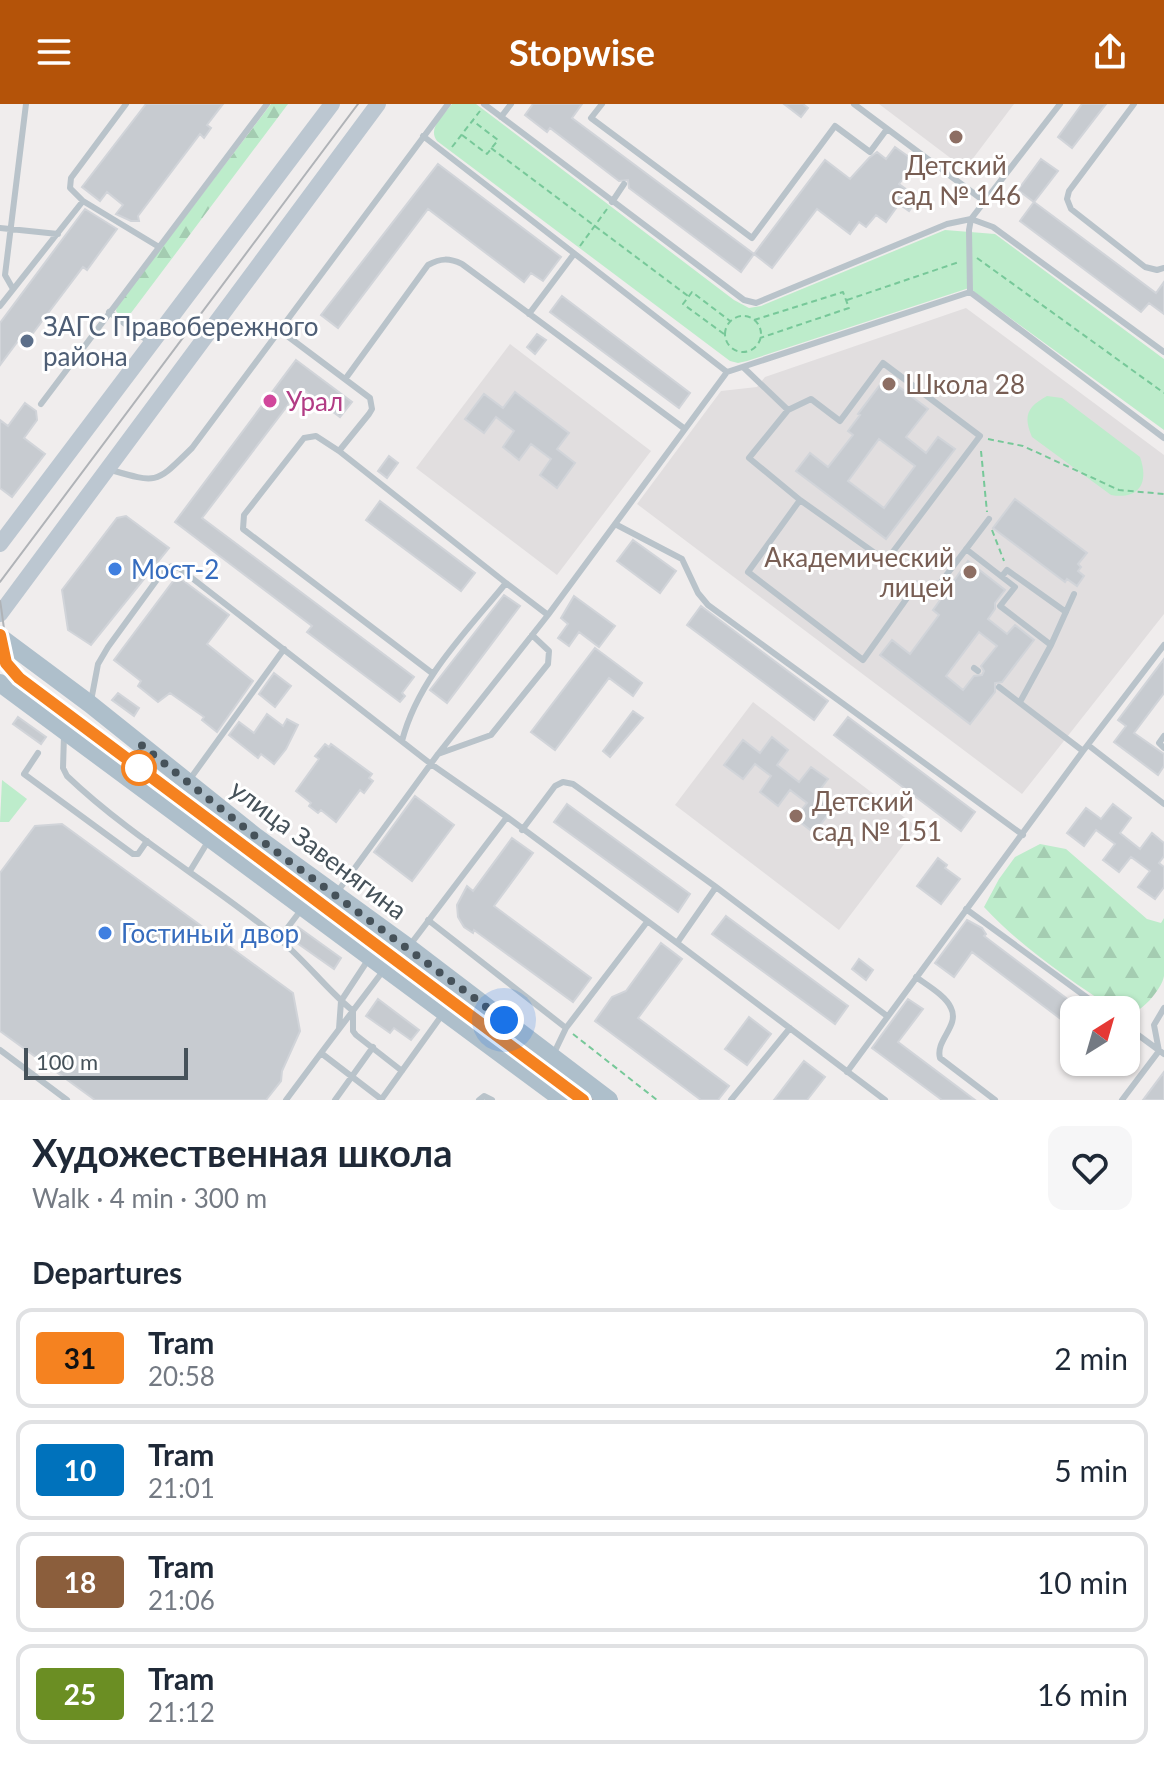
<!DOCTYPE html>
<meta charset="utf-8">
<style>
body{margin:0;font-family:Lato,sans-serif;background:#f6f6f7;color:#1f2937;height:100vh;display:flex;flex-direction:column;font-size:30px;white-space:nowrap}
*{box-sizing:border-box;margin:0}
p{font-size:26px;color:#747a83}
.icon{flex:none;width:44px;height:44px;fill:none;stroke:currentColor;stroke-width:2;stroke-linecap:round;stroke-linejoin:round}
.map{position:relative;height:996px;overflow:hidden}
.sheet{display:flex;flex-direction:column;background:#fff;flex:1}
.sheet>*{flex:none}
.badge{padding:0 16px;border-radius:6px;font-size:28px;line-height:52px}
.needle{width:52px;rotate:37deg}
.tools{position:absolute;left:1060px;top:892px;display:grid;gap:16px}
.tools a{display:grid;place-items:center;width:80px;height:80px;border-radius:16px;background:#fff;box-shadow:0 2px 6px #0004;font-size:40px}
.scale{position:absolute;left:24px;bottom:20px;width:164px;box-sizing:border-box;padding-left:8px;border:4px solid #46525a;border-top:0;font-size:22px;line-height:28px;white-space:nowrap;color:#46525a;-webkit-text-stroke:6px #fff;paint-order:stroke}
.you{position:absolute;width:40px;height:40px;margin:-20px;border:6px solid #fff;border-radius:50%;background:#1a73e8;box-shadow:0 0 0 12px #1a73e833}
.map>.badge{position:absolute;translate:-50% -50%;box-shadow:0 0 0 4px #fff}
h2{padding:0 32px;font-size:30px;line-height:72px}
.round{display:grid;place-items:center;flex:none;width:84px;height:84px;border-radius:16px;background:#f6f6f7}
.headline{display:flex;align-items:center;justify-content:space-between;height:136px;padding:0 32px}
h1{font-size:38px;font-weight:700;line-height:60px}
ul{padding:0;list-style:none}
li{display:flex;align-items:center;gap:24px;height:100px;margin:0 16px 12px;padding:0 16px;border:4px solid #e0e1e3;border-radius:16px}
li div{flex:1}
li b{display:block;font-size:30px}
li em{font-style:normal}
li .badge{min-width:88px;font-weight:700;text-align:center}
header{display:flex;justify-content:space-between;align-items:center;height:104px;padding:0 32px;background:#b45309;color:#fff;font-size:36px;font-weight:700}
.map>svg:first-child{display:block}
.education{fill:#e1dedf}
.forest{fill:url(#forest-firs)}
.park{fill:#bdeccb}
.building{fill:#c7cbd0;stroke:#d1d4d9;stroke-width:2;fill-rule:evenodd}
.lines{fill:none;stroke-linecap:round;stroke-linejoin:round}
.path{stroke:#77c899;stroke-width:2;stroke-dasharray:6 4;stroke-linecap:butt}
.lane{stroke:#b9c3ca;stroke-width:6}
.secondary{stroke:#bcc7d1;stroke-width:16}
.primary{stroke:#aebfcb;stroke-width:18}
.tram{stroke:#b0b3b7;stroke-width:2}
.line-casing{stroke:#fff;stroke-width:18}
.line{stroke:#f58220;stroke-width:12}
.walk{stroke:#46525a;stroke-width:8;stroke-dasharray:0 14.4}
.education-dot{fill:#8d6e63;stroke:#fff;stroke-width:3}
.service-dot{fill:#5c6f8a;stroke:#fff;stroke-width:3}
.hotel-dot{fill:#d1479c;stroke:#fff;stroke-width:3}
.shop-dot{fill:#3f7fe0;stroke:#fff;stroke-width:3}
.stop-dot{fill:#fff;stroke:#f58220;stroke-width:4}
.labels{text-anchor:middle;dominant-baseline:central;stroke-width:6;stroke-linejoin:round;paint-order:stroke}
.education-label{font-size:26px;fill:#785e54;stroke:#fff;text-anchor:start}
.service-label{font-size:26px;fill:#4e5e75;stroke:#fff;text-anchor:start}
.hotel-label{font-size:26px;fill:#b23c85;stroke:#fff;text-anchor:start}
.shop-label{font-size:26px;fill:#366cbe;stroke:#fff;text-anchor:start}
.street-label{font-size:26px;fill:#46525a;stroke:#fff}
</style>
<header><svg class="icon" aria-label="menu" viewBox="0 0 24 24"><path d="M4 6h16M4 12h16M4 18h16"/></svg>Stopwise<svg class="icon" aria-label="share" viewBox="0 0 24 24"><path d="M12 15V3M7 8l5-5 5 5M5 13v7h14v-7"/></svg></header>
<div class="map">
<svg width="1164" height="996" viewBox="0 0 1164 996">
<defs>
<pattern id="forest-firs" width="22" height="20" patternUnits="userSpaceOnUse" patternTransform="scale(2)"><rect width="22" height="20" fill="#bdeccb"/><path d="M5 1l3.5 6h-7zM16 11l3.5 6h-7z" fill="#a4ccb1"/></pattern>
</defs>
<rect width="100%" height="100%" fill="#f0eded"/>
<!-- education -->
<path class="education" d="M879,0h135l-49,65z
M966,204l198,147v159l-142,180 -385,-290 84,-113 36,-4 8,-10z
M510,240l141,107 -94,124 -141,-107z
M753,598l164,125 -78,103 -164,-125z"/>
<!-- forest -->
<path class="forest" d="M271,0h17l-157,209 -10,4 -5,-6 1,-5z
M1040,740l26,5 81,70 14,4 3,-5c0,18 0,40 0,58 -2,13 -24,39 -38,39v-5h-11c-46,-31 -93,-62 -131,-103l15,-28 16,-22z"/>
<!-- park -->
<path class="park" d="M452,0h24l258,196 15,8 12,-2 184,-76 50,4 169,125v71l-195,-142 -222,73 -9,2 -8,-2 -293,-220c-10,-13 7,-26 15,-37z
M1047,292l15,2 78,59c9,25 0,43 -29,38l-79,-58c-9,-21 -5,-30 15,-41z
M2,676l25,19 -18,23h-9z"/>
<!-- building -->
<path class="building" d="M146,0h77l-16,21 4,3 -7,10 -4,-4 -62,82 1,5h-8l-15,-7 7,-9 -16,-13 -7,9 -18,-14z
M533,0h49l-10,14 182,136 -13,18 -112,-84 -1,-8 -9,1 -69,-53 -3,4 -22,-17z
M784,0h19l5,4 -7,9z
M1082,0h24l-34,44 -14,-11z
M895,43l21,15 -17,22 19,14 -9,13 -10,-7 -13,18 -10,-7 -10,12 -7,-5 -9,12 -33,-25 -45,59 -18,-14 71,-94 25,19 19,-21 8,-6 9,7z
M1041,55l17,12 -24,31 -16,-12z
M438,60l123,93 -18,24 -12,-8 -7,9 -96,-73 -90,119 -17,-13z
M1034,98l122,91 8,-11v32l-15,-11 -8,9 -121,-91z
M85,105l32,20 -30,41 -4,-3 -59,78 -6,-4 -18,24v-42z
M562,192l128,97 -11,15 -129,-96z
M537,230l9,6 -11,14 -8,-7z
M296,256l56,42 -12,15 -39,-29 -99,130 212,159 -12,16 3,3 -5,6 -93,-70 5,-6 -137,-104z
M886,273l42,32 -22,28 20,16 12,-16 17,12 -69,90 -90,-68 14,-18 18,14 25,-32 -5,-4 12,-16 -2,-1zM879,335l36,27 -31,42 -36,-27z
M515,288l54,41 -12,16 18,14 -18,25 -17,-13 11,-16 -20,-15 -12,16 -16,-13 11,-16 -18,-14 -12,16 -19,-14 19,-25 19,14z
M25,299l11,8 1,9 -13,18 21,16 -33,43 -12,-9v-68l8,6z
M389,352l9,7 -11,15 -9,-7z
M1015,395l72,54 -9,11 3,3 -3,4 6,5 -7,10 -10,-7 -2,3 -72,-54z
M380,397l95,72 -14,18 -95,-71z
M126,412l43,32 -78,97 -23,-15 -6,-40 55,-72z
M633,436l43,31 -16,22 -43,-32z
M968,457l37,29 -10,13v6l-7,10 19,15 8,-9 19,15 -32,42 -7,1v9l-25,32 -90,-69 12,-15 18,14 29,-39 -6,-5zM979,528l18,14 -16,20 3,5 -2,4 -8,1 -11,14 -17,-14z
M177,472l52,39 -22,29 46,37 -36,51 -15,-12 2,-3 -34,-24 -12,9 -20,-16 3,-5 -27,-21z
M504,491l16,11 -73,97 -17,-13z
M574,492l41,30 -16,21 -20,-15 -10,14 -11,-8 10,-14 -7,-6z
M701,502l127,95 -14,19 -127,-95z
M595,544l47,35 -9,13 -24,-18 -54,72 -24,-18z
M1164,555v34l-30,40 30,21v12l-6,9 -44,-33 12,-16 -8,-6z
M274,569l17,13 -16,21 -16,-13z
M118,589l21,15 -5,8 -22,-16z
M633,607l10,7 -33,39 -7,-6z
M267,610l16,12 4,-7 11,6 -12,24 -12,15 -13,-10 -3,4 -29,-23 10,-13 15,11z
M18,613l28,20 -5,7 -28,-20z
M848,613l127,95 -14,19 -127,-96z
M772,633l16,13 -11,15 22,17 12,-15 17,12 -12,16 17,13 -19,25 -19,-15 12,-15 -17,-13 -12,16 -18,-14 11,-16 -16,-12 -12,15 -19,-14 19,-25 17,13z
M325,640l4,3 2,-3 41,30 -3,4 4,3 -9,12 -4,-3 -24,32 -15,-12 -3,3 -9,-7 2,-3 -15,-12 23,-32 -4,-3z
M415,692l39,29 -42,56 -38,-29z
M567,700l123,90 -12,18 -124,-90z
M1113,700l18,14 -11,15 20,16 12,-16 12,10v13l-5,7 5,4v20l-9,12 -17,-12 12,-16 -19,-14 -12,15 -16,-12 12,-16 -19,-14 -12,16 -17,-13 19,-25 15,11z
M62,720l231,169 7,38 -18,40 -1,10 -15,19h-171l-95,-69v-158l35,-47z
M512,734l21,15 -39,53 97,72 -18,24 -99,-72 -1,3 -9,-6 -6,-10 -1,-12 10,-19 6,5z
M938,754l9,7 -2,3 15,11 -19,25 -24,-18z
M726,812l122,90 -13,18 -123,-90z
M967,816l15,8 4,6 -2,2 90,68v25l-102,-77 -18,25 -19,-14z
M298,823l43,31 -7,11 -44,-31z
M661,839l21,16 -44,59 91,68 -11,14h-17l-106,-79 17,-24 14,-6z
M859,855l14,11 -7,10 -14,-11z
M378,895l41,31 -8,10 -17,-12 -4,5 -24,-17z
M908,895l15,10 -25,33 77,58h-33l-70,-52z
M749,913l22,17 -24,31 -22,-16z
M804,957l21,16 -18,23h-33z
M1164,968v28h-21z"/>
<g class="lines">
<!-- path -->
<path class="path" d="M462,31l25,19 11,-14 -25,-19
M452,43l28,-36
M491,44l197,148
M580,142l27,-37
M977,154l187,135
M847,196l112,-38
M725 230a18 18 0 1 1 36 0a18 18 0 1 1-36 0Z
M754,216l89,-28 6,16 -89,30
M724,230l-41,-30 9,-12 38,29
M988,335l35,7 96,44 45,4
M981,347l6,61
M992,426l12,31
M573,930l84,66"/>
<!-- lane -->
<path class="lane" d="M484,0l260,196 12,3 191,-79 24,-5 22,8 171,125
M602,0l-11,14 161,120 83,-112 35,26 17,-23
M854,0l130,97
M1060,0l-89,115 -2,11 1,62 194,146
M1134,0l-65,87 -2,8 4,10 74,58 12,3 7,-2
M501,13l10,-13
M423,32l304,236 243,-80
M83,97l-13,-13 1,-10 55,-74
M612,98l12,-18
M0,124l58,6
M13,185l-8,-14 21,-171
M0,202l83,-105 76,46
M109,208l42,31
M529,210l45,-60
M278,225l92,69 2,11 -3,5 -30,37 167,132c-40,49 -88,96 -104,158
M883,259l97,73 -94,125 -86,-61 -51,-42 39,-48 23,-11 29,22z
M743,263l45,43
M346,274l82,-113c13,-7 21,-7 34,-1l223,165
M41,300l226,-300
M339,347l-23,-15 -12,2 -60,77 -1,14 189,144
M111,366c48,14 45,13 81,-22l256,-344
M800,396l-52,72 115,88 54,-76 15,10 57,-75
M615,420l67,35 16,34 10,12 315,230
M966,445l49,38 -15,19 51,39
M1002,472l5,-6 59,42
M506,479l42,32
M974,564l4,3
M999,583l84,64
M91,597l7,-37 10,-17 56,-77 8,-4 7,2 252,196 76,53 170,126 208,157
M1020,598l31,-57 23,-51
M64,631l-1,33 4,8c64,61 143,106 211,162 28,23 49,52 75,73v20l3,4 46,36
M1164,632l-5,7 5,5
M1088,641l76,59
M38,649l-14,21 109,80h5l9,-13
M438,650l53,-19 57,-71 1,-13 -17,-16
M190,675l94,-130
M522,726l33,-44 8,-4 10,2 143,103 171,129
M190,767l19,-31
M338,787l100,-137 110,-139 179,-243
M966,805l138,101
M428,816l138,108
M279,835l22,-29
M677,839l39,-56
M410,841l97,-128
M916,873c11,8 30,19 35,31 9,18 -16,32 -11,50l55,42
M1126,922l38,28
M339,925l2,-28 27,-41
M0,946l67,50
M321,949l62,-82
M554,949l12,-25 81,-106
M847,968l236,-321 81,-106
M286,996l35,-47 60,46
M335,996l38,-53
M381,996l61,-85
M479,996l5,-4 8,4
M731,996l59,-72
M1122,996l37,-49 -5,-26 10,-17"/>
<!-- secondary -->
<path class="secondary" d="M0,440l332,-440
M0,510l378,-510"/>
<!-- primary -->
<path class="primary" d="M0,533l90,67 165,132 153,111 201,153
M0,579l563,417"/>
<!-- tram -->
<path class="tram" d="M0,478l358,-478
M0,497c4,20 4,52 18,68
M0,554l593,442"/>
</g>
<g class="lines">
<!-- line casing -->
<g class="line-casing">
<path id="line" d="M0,531l6,28 13,15 564,422"/>
</g>
<!-- line -->
<use href="#line" class="line"/>
<!-- walk -->
<path class="walk" d="M139,664v-25l116,93 249,184"/>
</g>
<!-- markers -->
<g class="education-dot">
<circle cx="956" cy="33" r="8"/>
<circle cx="889" cy="280" r="8"/>
<circle cx="970" cy="468" r="8"/>
<circle cx="796" cy="712" r="8"/>
</g>
<circle class="service-dot" cx="27" cy="237" r="8"/>
<circle class="hotel-dot" cx="270" cy="297" r="8"/>
<g class="shop-dot">
<circle cx="115" cy="465" r="8"/>
<circle cx="105" cy="829" r="8"/>
</g>
<circle class="stop-dot" cx="139" cy="664" r="16"/>
<g class="labels">
<!-- education labels -->
<g class="education-label">
<text x="956" y="61" text-anchor="middle">Детский<tspan x="956" dy="30">сад № 146</tspan></text>
<text x="905" y="280">Школа 28</text>
<text x="954" y="453" text-anchor="end">Академический<tspan x="954" dy="30">лицей</tspan></text>
<text x="812" y="697">Детский<tspan x="812" dy="30">сад № 151</tspan></text>
</g>
<!-- service labels -->
<g class="service-label">
<text x="43" y="222">ЗАГС Правобережного<tspan x="43" dy="30">района</tspan></text>
</g>
<!-- hotel labels -->
<g class="hotel-label">
<text x="286" y="297">Урал</text>
</g>
<!-- shop labels -->
<g class="shop-label">
<text x="131" y="465">Мост-2</text>
<text x="121" y="829">Гостиный двор</text>
</g>
<!-- street labels -->
<g class="street-label">
<text transform="translate(319 745) rotate(37)">улица Завенягина</text>
</g>
</g>
</svg>
<div class="tools">
<a><svg class="needle" viewBox="-14 -14 28 28"><path d="M0-13l5 13h-10z" fill="#e53935"/><path d="M0 13l5-13h-10z" fill="#747a83"/></svg></a>
</div>
<div class="scale">100 m</div>
<div class="you" style="left:504px;top:916px"></div>
</div>
<section class="sheet">
<div class="headline"><div><h1>Художественная школа</h1><p>Walk · 4 min · 300 m</p></div><a class="round"><svg class="icon" aria-label="heart" viewBox="0 0 24 24"><path d="M12 20l-8-8c-3-5 5-10 8-4 3-6 11-1 8 4z"/></svg></a></div>
<h2>Departures</h2>
<ul>
<li><span class="badge" style="background:#f58220;color:#111">31</span><div><b>Tram</b><p>20:58</p></div><em>2 min</em></li>
<li><span class="badge" style="background:#0072bc;color:#fff">10</span><div><b>Tram</b><p>21:01</p></div><em>5 min</em></li>
<li><span class="badge" style="background:#8b5e3c;color:#fff">18</span><div><b>Tram</b><p>21:06</p></div><em>10 min</em></li>
<li><span class="badge" style="background:#6b8e23;color:#fff">25</span><div><b>Tram</b><p>21:12</p></div><em>16 min</em></li>
</ul>
</section>
